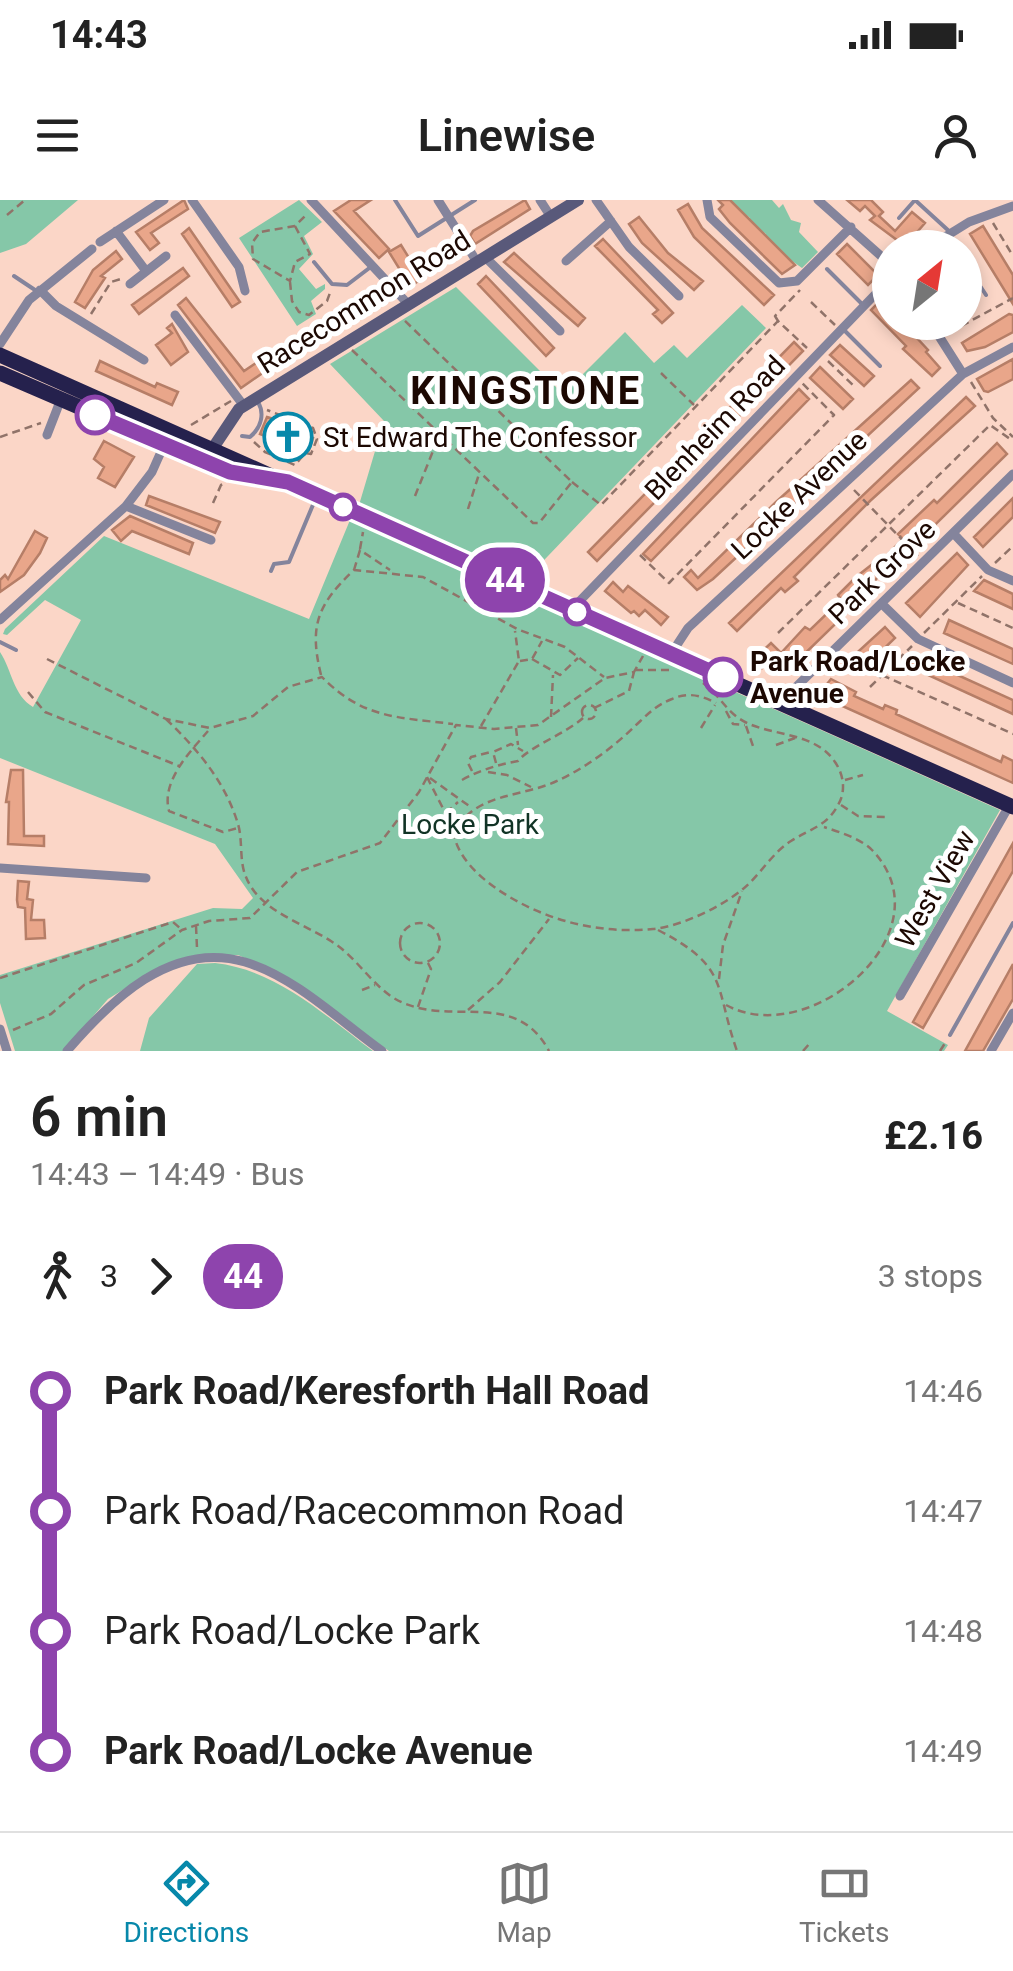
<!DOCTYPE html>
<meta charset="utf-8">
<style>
body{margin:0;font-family:Roboto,sans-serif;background:#f2f2f2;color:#222;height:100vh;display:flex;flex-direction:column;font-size:38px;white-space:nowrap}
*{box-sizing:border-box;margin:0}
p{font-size:32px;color:#767676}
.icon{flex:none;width:55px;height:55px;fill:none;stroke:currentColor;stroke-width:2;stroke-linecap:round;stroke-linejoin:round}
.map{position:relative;height:851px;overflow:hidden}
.panel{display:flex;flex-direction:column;background:#fff;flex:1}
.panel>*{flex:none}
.badge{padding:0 20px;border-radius:32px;font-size:35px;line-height:65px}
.needle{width:65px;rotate:30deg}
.tools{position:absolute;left:872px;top:30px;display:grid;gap:20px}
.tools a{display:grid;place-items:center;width:110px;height:110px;border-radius:50%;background:#fff;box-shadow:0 5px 15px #0003;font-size:50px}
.map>.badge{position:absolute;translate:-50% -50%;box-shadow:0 0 0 5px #fff}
.legs{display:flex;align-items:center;gap:15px;height:110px;padding:0 30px;font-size:32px}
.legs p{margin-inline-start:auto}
.headline{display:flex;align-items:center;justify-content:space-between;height:170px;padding:0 30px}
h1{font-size:55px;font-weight:600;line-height:75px}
ul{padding:0 30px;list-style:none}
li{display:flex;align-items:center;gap:35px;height:120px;font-size:38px}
li i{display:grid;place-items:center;width:15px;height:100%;margin:0 12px;background:currentColor}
li i::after{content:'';width:25px;height:25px;margin:-12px;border:8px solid;border-radius:50%;background:#fff}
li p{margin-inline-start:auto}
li:first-child i{background:linear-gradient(#0000 50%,currentColor 0)}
li:last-child i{background:linear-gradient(currentColor 50%,#0000 0)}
.status{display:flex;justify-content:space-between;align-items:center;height:70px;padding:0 50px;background:#fff;direction:ltr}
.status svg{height:28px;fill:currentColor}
header{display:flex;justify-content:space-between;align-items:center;height:130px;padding:0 30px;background:#fff;font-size:45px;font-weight:600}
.tab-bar{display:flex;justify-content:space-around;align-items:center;height:140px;border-top:2px solid #e0e0e0;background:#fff;font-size:28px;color:#767676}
.tab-bar a{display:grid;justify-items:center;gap:5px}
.tab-bar .active{color:#0788aa}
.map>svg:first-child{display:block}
.green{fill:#85c7a8}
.building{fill:#e9a68a;stroke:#b67e67;stroke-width:2.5}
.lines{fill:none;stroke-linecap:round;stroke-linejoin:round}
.path{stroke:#907369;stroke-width:2.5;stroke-dasharray:8 5;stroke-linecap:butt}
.lane{stroke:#84849c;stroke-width:4}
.street{stroke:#84849c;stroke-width:9}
.secondary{stroke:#59597a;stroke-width:12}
.highway{stroke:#25214d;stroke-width:15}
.line-1-casing{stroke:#fff;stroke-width:22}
.line-1{stroke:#8e44ad;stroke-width:15}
.stop-1-dot{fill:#fff;stroke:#8e44ad;stroke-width:5}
.labels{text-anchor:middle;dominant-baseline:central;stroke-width:10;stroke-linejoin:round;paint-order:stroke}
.street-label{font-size:28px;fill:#1c0802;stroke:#fff}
.poi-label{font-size:28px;fill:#1c0802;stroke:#fff;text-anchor:start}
.stop-label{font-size:28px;font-weight:bold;fill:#1c0802;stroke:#fff;text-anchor:start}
.park-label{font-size:28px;fill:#113325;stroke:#fff}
.district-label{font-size:38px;font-weight:bold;letter-spacing:2.5px;fill:#1c0802;stroke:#fff}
</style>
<div class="status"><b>14:43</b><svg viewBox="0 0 49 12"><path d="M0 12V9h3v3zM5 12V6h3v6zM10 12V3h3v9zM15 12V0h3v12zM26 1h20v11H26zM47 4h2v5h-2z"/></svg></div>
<header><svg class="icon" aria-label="menu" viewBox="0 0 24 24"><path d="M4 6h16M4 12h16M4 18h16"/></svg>Linewise<svg class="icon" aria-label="person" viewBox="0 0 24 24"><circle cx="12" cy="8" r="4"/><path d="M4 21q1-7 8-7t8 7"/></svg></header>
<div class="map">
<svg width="1013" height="851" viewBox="0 0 1013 851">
<rect width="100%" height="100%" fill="#fbd6c7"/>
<!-- green -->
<path class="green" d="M0,0h78l-52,44 -26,9z
M299,0l23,22 -18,14 9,18 -14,15 17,20 9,-5v5l-14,12 5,13 -19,12 -58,-88z
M730,0h42l7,8 4,-4 8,16 10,3 -2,9 19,20 -16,16 -41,-29 5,-5 -9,-7 -4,4 -8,-8 5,-5 -9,-7h-10l4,-6z
M456,87l107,107 62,-62 29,31 20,-18 13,13 55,-53 24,23 -240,251 -167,-74 25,-84 -54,-57z
M350,320l650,290 -113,201 61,34 -4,6h-555l-114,-80 -37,-16h-41l-50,20 -39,24 -45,52h-48l-15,-48v-28l213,-67 29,1 11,-11 -38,-54 -215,-86v-106c12,18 13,43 33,55l48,-87 -36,-20 -38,35 -4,-1 2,-5 99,-93 205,83z
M215,763c62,7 109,52 158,88h-233l9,-33 48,-54z"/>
<!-- building -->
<path class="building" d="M184,0l4,9 -37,24 8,10 -9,7 -14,-18z
M351,0h20l-17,11 35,38 -10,9 -45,-47z
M525,0l5,9 -55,35 -5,-8 3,-5z
M718,0h12l65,65 -13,9 -52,-51 -11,-14 4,-4z
M847,0h24l12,12 -4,4 16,15 17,-19 13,11 -20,23 -35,-26 5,-4 -10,-10 -5,5z
M688,4l14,24 72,67 -10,10 -70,-68 -16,-27z
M639,17l29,36 35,28 -9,9 -52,-47 -13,-19z
M983,26l30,49v29l-43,-70z
M189,28l51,74 -8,5 -50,-73z
M603,39l70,74 -11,10 -9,-9 5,-4 -63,-64z
M847,44l31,31 -10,10 -31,-31z
M401,45l21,34 -12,7 -21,-34z
M116,51l6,8 -21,17 4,2 -20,30 -10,-6 18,-32z
M514,53l71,65 -7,8 -74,-64z
M183,68l6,8 -50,38 -7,-9z
M486,76l68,72 -8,8 -68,-72z
M382,89l5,8 -75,46 -5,-8z
M186,98l58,73 56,-37 7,8 -66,46 -63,-83z
M880,101l10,9v12h12l26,28 -2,2 14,16 -8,8 -29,-27 3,-3 -35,-36z
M1009,114l4,1v17l-28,15 -18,4 -5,-8z
M172,124l16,28 -17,13 -15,-20 16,-12 -5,-5z
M794,142l9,9 -206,210 -9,-9z
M840,145l34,31 -10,10 -34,-31z
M1013,159v20l-25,13 -4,-1 -7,-12z
M100,161l55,26 2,-4 21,9 -6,13 -76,-34z
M820,167l33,32 -10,10 -33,-31z
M911,180l8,8 -206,191 -16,11 -13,-13 7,-7 7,8 78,-76z
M799,189l10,10 -158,162 -8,-7z
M966,197l9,9 -105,95 -76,76 4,4 -13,11 -4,-4 -44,43 -8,-8z
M267,217l41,12 -3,6 8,3 -4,12 -8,-3 -2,7 -12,-4 2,-5 -29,-11z
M104,241l30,16 -19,30 -17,-9 6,-11 -10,-8z
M997,243l10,11 -120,118 -2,-3 -8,9 -16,21 -73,71 -10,-10 -3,3 -4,-4 -9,9 -9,-8 18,-17 10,10 24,-26 5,3 31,-30 -3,-5 18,-18 19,-15 3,2 25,-25 -5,-5 36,-34 3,3z
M149,296l71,26 -5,11 -69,-28z
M1013,298v19l-30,30 -9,-10z
M130,316l63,27 -4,11 -57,-23 -11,10 -9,-11z
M35,331l12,7 -7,15 -16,22 -24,17v-12l5,-5 3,4z
M957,353l11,12 -48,52 -14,-14z
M984,380l29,14v15l-39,-18z
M613,382l10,10 5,-6 40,31 -7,8 -16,-15 -6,6 -5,-5 -3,2 -26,-22z
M949,420l64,29v15l-69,-31z
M885,427l10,11 -35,34 -11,-12z
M909,453l104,47v14l-109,-50z
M831,479l25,13 -2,4 29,13 2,-4 12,5 -1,4 94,43 11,5 2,-6 10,5v22l-195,-88z
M11,570h12l1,66h20v10l-36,-2 1,-42h-3z
M1013,643v28l-90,157 -10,-6z
M18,681l11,1 -2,17 6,1 -2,20h13l1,18 -19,1 -1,-31 -7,-1 -1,-7z
M1013,764v35l-30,52h-18z"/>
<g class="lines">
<!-- path -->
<path class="path" d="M7,15l18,-15
M993,23l20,33
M295,26l15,28 -15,8 -5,19 -37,-22 -1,-16 8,-11 35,-6 13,-13
M290,82l2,19 7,11 10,3 18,-14 4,-11
M811,102l24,23
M91,114l20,-32 13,-4
M778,121l-3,-5 25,-26
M950,132l63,-34
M352,150l181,173h6l33,-41 -168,-162
M828,161l27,26
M661,173l33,32
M971,182l22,36 20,19
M191,225l40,-24
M0,237l41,-14
M254,242l11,10 30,13 10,-12 6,1 6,-15 -4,-11 -46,-18
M572,282l29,23 177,-184 29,27
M854,290l64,66
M415,296l24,-60
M213,303l8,-18 5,-2
M468,309l11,-35
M360,349l3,-17
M640,355l29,28 165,-168 -33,-33
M995,363l18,-17
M354,370l6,-20 30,20
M958,403l55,25
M778,433l212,-208 23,16
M924,433l58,-57
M47,459l119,60 44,9 43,-12 35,-29 34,-10c41,42 76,40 131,47
M532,459l28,16 18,-17
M520,461l12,-2 10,-18
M635,470h38
M321,475c-12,-49 -4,-70 33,-105l69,7 94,52 48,18 39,30
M882,475l131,59
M703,483c18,13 23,30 44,40 28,13 69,10 88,39 9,13 11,30 3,43 -11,21 -28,24 -47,36 -19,12 -31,34 -48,48 -22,18 -61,37 -90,40 -51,5 -102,-7 -145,-33 -22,-13 -49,-35 -54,-61 17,-43 69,-37 105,-55 26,-12 56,-34 76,-54 12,-11 21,-21 37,-27 15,-7 29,-4 44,4
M870,487l42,-41
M28,492l17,20 134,54
M582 512a7 7 0 1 1 14 0a7 7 0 1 1-14 0Z
M594,508l35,-17 5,-19
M726,511l7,13 12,1
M551,517l2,-42
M166,519c31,30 59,62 72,105 5,17 1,37 8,53 15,38 67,48 96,72 18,15 31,35 50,48 54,34 122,-12 157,54
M481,526l38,-65 -4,-30
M746,526l7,20
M516,528l2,17
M701,528l14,-23
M208,531c-18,21 -47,50 -39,80l54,21 15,-4
M776,545l19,-7
M496,563l-3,-11 18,-8 12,7
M472,571l-4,-8 3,-6 20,-5
M488,572l19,3 24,12
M427,577l28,55
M430,578l42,30
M462,580c18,-10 35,-15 56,-19 11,-14 47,-27 65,-43
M845,580l18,-5
M841,605l17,11 28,1
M446,613l12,-11
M400 743a20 20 0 1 1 40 0a20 20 0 1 1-40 0Z
M196,726l1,22
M658,730c72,37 56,56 79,121
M0,778l173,-56 8,7
M719,779l4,-34 19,-54
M362,790l13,-5
M726,805c84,46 224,-74 146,-155 -12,-12 -33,-18 -48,-23
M418,807l13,-38 -3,-6
M468,810l32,-28 49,-63
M13,830l38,-16 33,-29 52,-22 46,-33 27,-9 41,-3 47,-46 83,-29 39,-51 37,-67 38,4 44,-4 67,-47 29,-6 9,-16
M803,851l7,-8
M940,851l7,-11"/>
<!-- lane -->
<path class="lane" d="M395,0l23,36 57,-36
M899,18l16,-18 35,32
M947,35l8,13
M314,62l18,22 15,1 25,-19
M965,63l21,32
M827,69l36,36
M14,76l24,16
M844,130l36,36
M242,236l8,1c11,-9 15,-23 8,-35
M271,371l3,-7 15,-2 26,-62
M0,442l16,8
M950,835l63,-112"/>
<!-- street -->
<path class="street" d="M192,0l47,67 6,24
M311,0l97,104
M438,0l39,62
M540,0l11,17
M596,0l33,47 50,49
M707,0l3,17 69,66 18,-2 54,-54
M818,0l72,64
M116,31l30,40
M100,42l64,-42
M927,48l42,-26 44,-16
M485,57l75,74
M566,61l45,-40
M130,84l36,-28
M40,90l16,16 88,54
M175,115l69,91
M930,122l33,52
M0,144l29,-44 63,-51
M47,235l14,-36
M126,306l85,34
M954,334l34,36 25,11
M882,404l36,35 95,44
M572,409l318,-330
M0,420l126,-114 26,-34 12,-27
M671,454l17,-26 275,-254 50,-27
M785,504l11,-17 217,-213
M0,668l146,10
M900,796l109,-190
M0,829l7,22
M67,851c43,-50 104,-111 178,-89 50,15 95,59 137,89
M991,851l22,-38"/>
<!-- secondary -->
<path class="secondary" d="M213,248l26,-39 339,-209"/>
<!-- highway -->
<path class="highway" d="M0,155l1013,452
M0,173l230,99 39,8"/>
</g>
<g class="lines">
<!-- line-1 casing -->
<g class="line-1-casing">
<path id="line-1" d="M95,215l135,57 58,10 435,195"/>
</g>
<!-- line-1 -->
<use href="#line-1" class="line-1"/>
</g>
<!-- icons -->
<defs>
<g id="church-ring" transform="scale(2.5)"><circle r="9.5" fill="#fff" stroke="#0788aa" stroke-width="1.5"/><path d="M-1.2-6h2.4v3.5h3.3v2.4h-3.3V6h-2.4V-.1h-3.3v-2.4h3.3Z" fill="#0788aa"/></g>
</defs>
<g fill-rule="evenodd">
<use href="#church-ring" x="288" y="237"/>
</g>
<!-- markers -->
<g class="stop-1-dot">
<circle cx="95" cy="215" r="18"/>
<circle cx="343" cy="307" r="12"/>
<circle cx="577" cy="412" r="12"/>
<circle cx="723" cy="477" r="18"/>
</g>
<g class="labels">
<!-- street labels -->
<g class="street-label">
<text transform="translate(364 102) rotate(-32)">Racecommon Road</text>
<text transform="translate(715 228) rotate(-46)">Blenheim Road</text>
<text transform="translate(799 295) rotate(-43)">Locke Avenue</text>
<text transform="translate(882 372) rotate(-44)">Park Grove</text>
<text transform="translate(935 689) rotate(-60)">West View</text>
</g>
<!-- poi labels -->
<g class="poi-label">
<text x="323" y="237">St Edward The Confessor</text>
</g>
<!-- stop labels -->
<g class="stop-label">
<text x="750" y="461">Park Road/Locke<tspan x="750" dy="32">Avenue</tspan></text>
</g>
<!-- park labels -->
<g class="park-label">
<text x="470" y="624">Locke Park</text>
</g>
<!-- district labels -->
<g class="district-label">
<text x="526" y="191">KINGSTONE</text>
</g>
</g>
</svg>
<div class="tools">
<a><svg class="needle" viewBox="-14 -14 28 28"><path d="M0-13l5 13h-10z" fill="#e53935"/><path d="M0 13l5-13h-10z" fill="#767676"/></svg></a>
</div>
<b class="badge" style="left:505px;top:380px;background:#8e44ad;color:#fff">44</b>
</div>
<section class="panel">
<div class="headline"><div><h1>6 min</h1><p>14:43 – 14:49 · Bus</p></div><b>£2.16</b></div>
<div class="legs"><svg class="icon" aria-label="walk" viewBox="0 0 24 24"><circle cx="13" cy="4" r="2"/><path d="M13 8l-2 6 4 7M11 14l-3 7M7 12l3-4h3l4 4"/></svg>3<svg class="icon" aria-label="forward" viewBox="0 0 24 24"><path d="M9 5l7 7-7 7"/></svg><b class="badge" style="background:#8e44ad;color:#fff">44</b><p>3 stops</p></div>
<ul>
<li><i style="color:#8e44ad"></i><b>Park Road/Keresforth Hall Road</b><p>14:46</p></li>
<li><i style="color:#8e44ad"></i><span>Park Road/Racecommon Road</span><p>14:47</p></li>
<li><i style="color:#8e44ad"></i><span>Park Road/Locke Park</span><p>14:48</p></li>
<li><i style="color:#8e44ad"></i><b>Park Road/Locke Avenue</b><p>14:49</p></li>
</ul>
</section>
<nav class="tab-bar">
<a class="active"><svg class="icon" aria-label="directions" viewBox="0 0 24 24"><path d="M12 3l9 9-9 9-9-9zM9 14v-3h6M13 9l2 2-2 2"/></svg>Directions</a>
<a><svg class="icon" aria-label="map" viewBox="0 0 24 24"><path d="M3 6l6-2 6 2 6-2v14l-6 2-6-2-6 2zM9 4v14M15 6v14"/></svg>Map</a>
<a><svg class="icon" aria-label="tickets" viewBox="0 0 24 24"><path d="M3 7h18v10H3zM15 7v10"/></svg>Tickets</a>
</nav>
